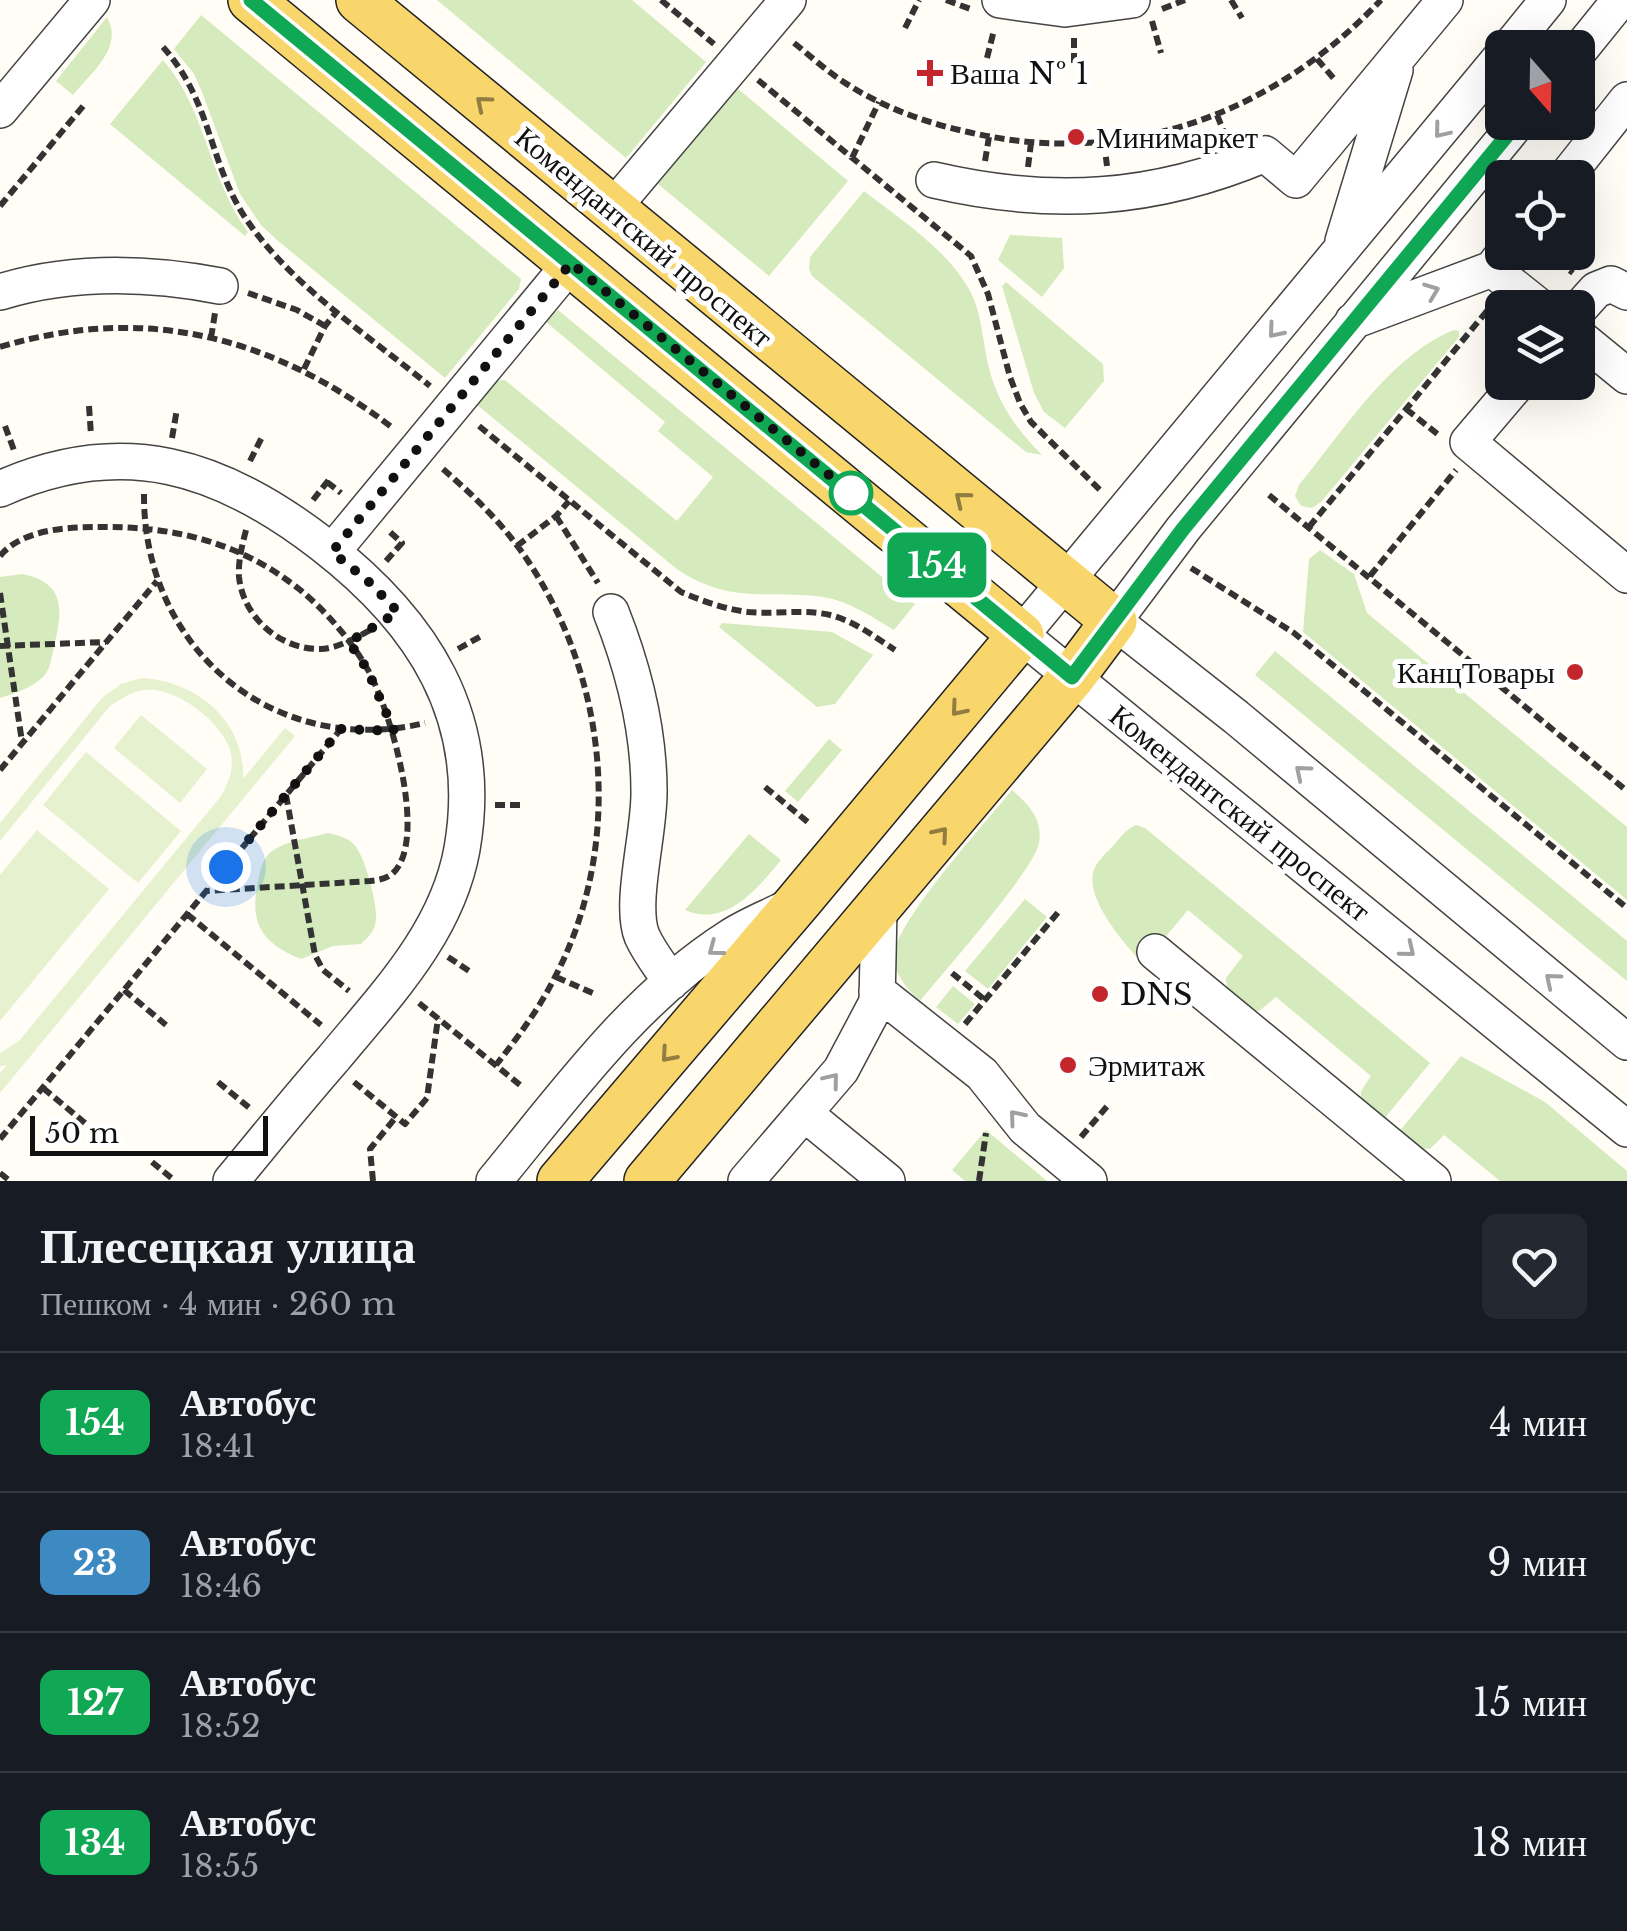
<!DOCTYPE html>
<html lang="ru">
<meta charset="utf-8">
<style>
body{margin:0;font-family:"Libre Baskerville",serif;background:#242831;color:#f1f3f6;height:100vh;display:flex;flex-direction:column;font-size:38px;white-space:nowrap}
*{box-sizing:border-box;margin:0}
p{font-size:32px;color:#9ea1a6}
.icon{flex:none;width:55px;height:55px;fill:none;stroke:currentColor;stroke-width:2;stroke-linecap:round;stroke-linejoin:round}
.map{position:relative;height:1181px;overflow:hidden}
.panel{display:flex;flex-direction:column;background:#171b24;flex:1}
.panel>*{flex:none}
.badge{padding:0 20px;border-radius:15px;font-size:35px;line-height:65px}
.needle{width:65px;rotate:160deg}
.controls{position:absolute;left:1485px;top:30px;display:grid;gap:20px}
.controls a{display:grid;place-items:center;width:110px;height:110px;border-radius:15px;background:#171b24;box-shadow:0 10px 40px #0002;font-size:50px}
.scale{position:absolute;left:30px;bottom:25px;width:238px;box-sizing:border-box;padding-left:10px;border:5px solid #111;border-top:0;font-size:28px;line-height:35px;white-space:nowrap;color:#111;-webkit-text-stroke:8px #fff;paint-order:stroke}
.you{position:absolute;width:50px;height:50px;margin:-25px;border:8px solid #fff;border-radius:50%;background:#1a73e8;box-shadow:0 0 0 15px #1a73e833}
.map>.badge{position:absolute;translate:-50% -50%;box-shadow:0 0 0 5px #fff}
.round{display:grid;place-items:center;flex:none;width:105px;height:105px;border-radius:15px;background:#242831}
.head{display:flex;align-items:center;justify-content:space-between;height:170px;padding:0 40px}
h1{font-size:48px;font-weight:700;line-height:75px}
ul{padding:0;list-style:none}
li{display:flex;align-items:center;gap:30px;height:140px;padding:0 40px;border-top:2px solid #363941}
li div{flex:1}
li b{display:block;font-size:38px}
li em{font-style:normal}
li .badge{min-width:110px;font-weight:700;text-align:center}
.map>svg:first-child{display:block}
.green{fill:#d5ebbd}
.pitch{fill:#e6f2cf}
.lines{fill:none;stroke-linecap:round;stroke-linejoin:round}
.minor-casing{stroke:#444;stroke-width:38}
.major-casing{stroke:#222;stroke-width:48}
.path{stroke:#333;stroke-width:6;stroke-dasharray:10 5;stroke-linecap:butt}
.minor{stroke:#fff;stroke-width:35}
.major{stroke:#f9d66b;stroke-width:45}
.oneway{stroke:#917d42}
.oneway2{stroke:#a0a0a0}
.line-casing{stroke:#fff;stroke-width:22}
.line{stroke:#10a855;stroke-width:15}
.walk{stroke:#111;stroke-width:10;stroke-dasharray:0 18}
.poi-dot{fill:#c4262e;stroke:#fff;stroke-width:4}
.stop-dot{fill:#fff;stroke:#10a855;stroke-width:5}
.labels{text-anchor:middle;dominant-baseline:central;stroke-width:10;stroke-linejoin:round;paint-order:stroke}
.poi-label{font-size:30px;fill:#111;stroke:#fff;text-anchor:start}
.street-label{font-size:30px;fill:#111;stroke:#fff}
</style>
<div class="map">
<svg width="1627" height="1181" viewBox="0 0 1627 1181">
<rect width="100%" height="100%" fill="#fffdf5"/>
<!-- green -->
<path class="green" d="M437,0h195l74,62 -80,96z
M201,15l320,264 -2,10 -74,89 -168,-138 -16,-15 -21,-31 -38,-102 -8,-18 -20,-25z
M107,17c17,30 -15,55 -34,78l-17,-14z
M163,60c43,49 46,120 85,172l-3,4 -135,-112z
M737,88l111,93 -79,95 -111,-92z
M864,191c38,30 88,61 109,106 10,24 10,50 17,75 9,33 28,59 52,83l-16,-3 -214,-176 -3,-7 1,-12z
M1010,235l52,3 2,30 -22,29 -44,-37z
M1006,282l97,82 1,17 -39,47 -21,-16 -10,-19 -32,-107z
M558,310l357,294 -21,26c-25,-15 -50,-32 -79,-34 -56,-5 -85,7 -137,-26l-202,-166 18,-23 11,-1 172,141 36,-44 -55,-46 7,-9 -120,-101z
M1454,330l5,1v6l-138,165 -9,6 -11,-2 -6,-10 4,-11c44,-53 90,-129 155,-155z
M1320,550l34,24 13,39 260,214v73l-324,-268 6,-73z
M22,574c45,9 40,37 32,73 -3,11 -3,22 -11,30 -10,10 -29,17 -43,21v-121z
M722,623l110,9 41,23 -38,49 -18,3 -98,-80z
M1275,651l352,290v40l-372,-306z
M829,739l13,11 -44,52 -13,-11z
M1012,790c17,15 31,29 27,53 -4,26 -97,131 -119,158 -12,-11 -27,-28 -26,-46 2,-34 93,-134 118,-165z
M1136,825l9,3 285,235 -46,56 -23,-21v-7l10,-15 -95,-79 -17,14c-15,-1 -34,-17 -33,-33l17,-22 -55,-46 -45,54c-18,-20 -56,-62 -50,-91 2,-10 12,-19 19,-26 8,-9 13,-17 24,-22z
M328,833c11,3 21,4 28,14 10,13 24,64 19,78 -2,8 -8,13 -14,19l-28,2 -32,13c-39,-16 -52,-35 -43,-77 2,-13 5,-26 17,-33 15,-9 36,-11 53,-16z
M749,834l32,26c-24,29 -55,68 -96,50z
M1025,899l22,18 -59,72 -23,-18z
M953,986l22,18 -17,20 -22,-17z
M1461,1056l84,46 82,69v10h-127l-56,-46 -14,14 -12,-1 -19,-16z
M986,1130l61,51h-82l-13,-11z"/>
<!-- pitch -->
<path class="pitch" d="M142,678c55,3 104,44 101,101l42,-51 10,8 -295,357v-20l7,-8 -7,1v-13l19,-12 203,-246c7,-14 13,-28 8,-45 -9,-29 -54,-63 -85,-60 -13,1 -24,9 -35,16l-110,135v-18l102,-125 19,-14z
M141,715l66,54 -27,34 -66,-55z
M86,752l95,79 -43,52 -95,-78z
M37,830l72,59 -109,132v-146z"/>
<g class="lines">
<!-- minor casing -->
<g class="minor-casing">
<path id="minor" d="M1000,0l65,9 67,-9
M1509,48l39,-48
M1578,52l42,-52
M1502,56l-481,579 606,494
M0,110l92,-110
M1518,122l-335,407 -69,92 122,96 391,325
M1565,178l62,-78
M934,180c117,27 220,21 331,-26l31,26 149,-180
M611,210l177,-210
M1343,241l52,-171
M1492,269l49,39
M0,292c72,-22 147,-20 220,-6
M1578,310l18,-20 15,-6 16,8
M1353,321l139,-52 13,-17
M1578,336l49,40
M1519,382l-51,60 159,133
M0,489c123,-55 221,-23 322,55 101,78 163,173 140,305 -15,84 -77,147 -129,210 -35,40 -68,81 -102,122
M332,552l239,-289
M611,612c23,58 38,117 38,179 1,40 -20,113 -7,145 7,16 20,32 29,46
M1155,952l278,229
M877,991l105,83 43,54 64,53
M804,1113l83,68
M494,1181c71,-86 140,-183 236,-244 17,-11 37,-19 55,-28
M746,1181l95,-111 36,-68 2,-93"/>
</g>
<!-- major casing -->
<g class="major-casing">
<path id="major" d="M251,0l770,635 -222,266 -239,280
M359,0l755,621 -42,56 -425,504"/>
</g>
<!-- path -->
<path class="path" d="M661,0l53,44
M946,0l27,10
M1231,0l11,18
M1162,9l23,-9
M1152,21l9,32
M905,28l14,-28
M1074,38v29
M794,43c14,11 27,23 41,33 39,28 87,46 133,56 157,37 304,-17 413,-132
M163,47c47,53 45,108 78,164 42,69 127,124 189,175
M987,58l7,-28
M1317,59l19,22
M758,80l213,176 17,38 22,83 10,26 11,19 71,70
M1217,115l9,22
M1104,142l3,24
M852,158l27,-56
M985,161l4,-24
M1028,167l3,-24
M0,206l84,-101
M1546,252l27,21
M248,293l49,17 28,16
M211,338l4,-25
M0,347c147,-44 273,-10 393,81
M304,369l21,-43 13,-16
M89,406l2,29
M1406,409l34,27
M5,426l10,27
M479,426l202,166c22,9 43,17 67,20 29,3 57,-4 86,4 23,7 41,21 61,34
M172,438l5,-29
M250,461l13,-26
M443,469c31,27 60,55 83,89 83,122 98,287 29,419 -16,32 -37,60 -59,88
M327,482l14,11
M144,494c-1,154 129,265 281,229
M1269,495l358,296
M313,500l18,-23
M556,516l42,67
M1309,527l182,-221
M246,530c-4,16 -8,31 -7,47 4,40 41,73 82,72 18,-1 36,-12 51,-20
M517,546l39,-30 13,-15
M0,556c22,-27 68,-29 99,-29 74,-1 141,15 200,62 27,22 52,51 69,81 21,37 62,171 24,204 -6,5 -14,6 -22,7l-164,10
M386,561l16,-18 -13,-12
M1191,568l103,65 333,275
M1370,576l86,-106
M0,593l22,149
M0,646l106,-4
M458,649l25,-14
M0,770l157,-189
M765,787l44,36
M286,795l29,160 8,15 26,21
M495,805h28
M187,914l134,111
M448,957l24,16
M952,973l33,27
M556,977l39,17
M124,990l42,35
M419,1003l101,82
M965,1024l95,-114
M218,1082l34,28
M354,1082l51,42 22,-26 11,-80
M43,1088l42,35
M1081,1137l28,-33
M0,1139l341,-410
M152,1162l23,19
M0,1173l10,8
M373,1181l-3,-32 26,-32
M979,1181l7,-48"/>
<!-- minor -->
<use href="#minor" class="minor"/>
<!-- major -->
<use href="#major" class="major"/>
</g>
<!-- one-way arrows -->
<defs><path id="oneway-chevron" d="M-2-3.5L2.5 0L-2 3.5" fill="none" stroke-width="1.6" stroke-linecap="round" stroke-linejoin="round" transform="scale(2.5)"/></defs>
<g class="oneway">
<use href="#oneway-chevron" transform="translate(483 103) rotate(-140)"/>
<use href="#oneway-chevron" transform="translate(962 499) rotate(-141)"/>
<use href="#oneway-chevron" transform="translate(958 709) rotate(130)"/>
<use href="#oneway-chevron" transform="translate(941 834) rotate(-50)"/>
<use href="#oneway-chevron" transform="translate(668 1055) rotate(131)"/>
</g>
<g class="oneway2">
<use href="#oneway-chevron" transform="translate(1441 131) rotate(129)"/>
<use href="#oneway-chevron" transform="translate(1432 291) rotate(-21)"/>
<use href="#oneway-chevron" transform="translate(1275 331) rotate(130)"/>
<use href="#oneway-chevron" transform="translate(1302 772) rotate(-140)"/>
<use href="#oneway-chevron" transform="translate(715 949) rotate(143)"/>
<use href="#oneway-chevron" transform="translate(1408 950) rotate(39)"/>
<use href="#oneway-chevron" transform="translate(1552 980) rotate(-140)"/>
<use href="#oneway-chevron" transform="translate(832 1080) rotate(-51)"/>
<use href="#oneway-chevron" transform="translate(1016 1117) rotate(-130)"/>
</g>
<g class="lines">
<!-- line casing -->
<g class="line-casing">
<path id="line" d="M251,0l821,677 111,-148 335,-407"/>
</g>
<!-- line -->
<use href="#line" class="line"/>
<!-- walk -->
<path class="walk" d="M226,867l115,-138 53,2 -27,-62 -18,-27 49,-30 -30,-31 -36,-29 239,-289 280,230"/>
</g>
<!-- markers -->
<g class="poi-dot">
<path d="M925 58h10v10h10v10h-10v10h-10v-10h-10v-10h10z"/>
<circle cx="1076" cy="137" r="10"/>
<circle cx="1575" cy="672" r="10"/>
<circle cx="1100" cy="994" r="10"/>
<circle cx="1068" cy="1065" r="10"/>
</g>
<circle class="stop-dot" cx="851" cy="493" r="20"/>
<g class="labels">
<!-- poi labels -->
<g class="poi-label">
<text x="950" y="73">Ваша № 1</text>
<text x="1096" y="137">Минимаркет</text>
<text x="1555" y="672" text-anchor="end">КанцТовары</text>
<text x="1120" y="994">DNS</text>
<text x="1088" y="1065">Эрмитаж</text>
</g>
<!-- street labels -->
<g class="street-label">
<text transform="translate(644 237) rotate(40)">Комендантский проспект</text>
<text transform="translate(1240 813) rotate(39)">Комендантский проспект</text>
</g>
</g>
</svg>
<div class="controls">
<a><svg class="needle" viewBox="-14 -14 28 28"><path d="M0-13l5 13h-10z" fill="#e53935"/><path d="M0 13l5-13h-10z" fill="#9ea1a6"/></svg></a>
<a><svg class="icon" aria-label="locate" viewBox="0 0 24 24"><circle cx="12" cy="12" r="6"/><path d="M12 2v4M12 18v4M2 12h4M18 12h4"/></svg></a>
<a><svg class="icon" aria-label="layers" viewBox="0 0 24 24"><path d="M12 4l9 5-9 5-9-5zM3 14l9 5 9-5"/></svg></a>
</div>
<div class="scale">50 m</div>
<div class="you" style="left:226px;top:867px"></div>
<b class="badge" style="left:937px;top:565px;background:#10a855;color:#fff">154</b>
</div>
<section class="panel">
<div class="head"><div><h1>Плесецкая улица</h1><p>Пешком · 4 мин · 260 m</p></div><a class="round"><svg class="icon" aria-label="heart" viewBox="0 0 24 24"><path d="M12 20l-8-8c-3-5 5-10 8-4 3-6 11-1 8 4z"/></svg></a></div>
<ul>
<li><span class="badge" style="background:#10a855;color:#fff">154</span><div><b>Автобус</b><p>18:41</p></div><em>4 мин</em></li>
<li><span class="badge" style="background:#3d8ac2;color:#fff">23</span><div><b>Автобус</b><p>18:46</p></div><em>9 мин</em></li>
<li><span class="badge" style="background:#10a855;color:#fff">127</span><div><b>Автобус</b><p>18:52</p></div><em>15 мин</em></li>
<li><span class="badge" style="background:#10a855;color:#fff">134</span><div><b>Автобус</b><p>18:55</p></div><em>18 мин</em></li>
</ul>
</section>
